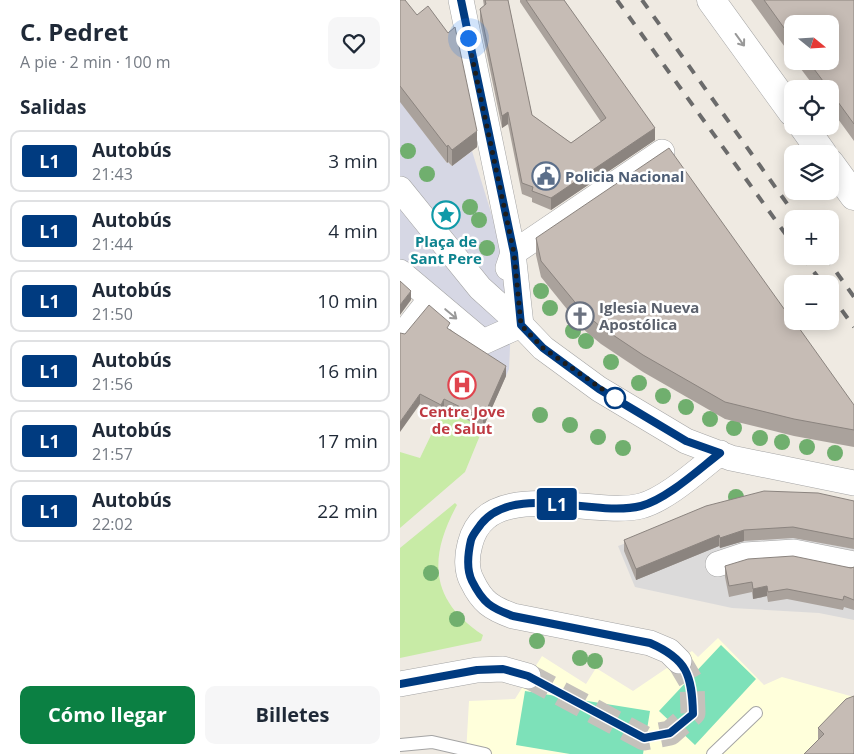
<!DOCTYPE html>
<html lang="es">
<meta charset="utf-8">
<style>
body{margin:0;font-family:"Open Sans",sans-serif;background:#f6f6f7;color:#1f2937;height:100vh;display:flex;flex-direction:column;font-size:19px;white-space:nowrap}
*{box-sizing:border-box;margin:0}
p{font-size:16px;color:#747a83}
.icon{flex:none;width:28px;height:28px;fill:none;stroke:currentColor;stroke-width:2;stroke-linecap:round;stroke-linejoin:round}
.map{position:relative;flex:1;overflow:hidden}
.panel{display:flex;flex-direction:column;background:#fff;width:400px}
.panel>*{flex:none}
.badge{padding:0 10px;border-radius:4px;font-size:18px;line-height:32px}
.needle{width:32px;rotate:108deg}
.controls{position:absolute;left:384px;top:15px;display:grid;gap:10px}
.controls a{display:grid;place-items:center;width:55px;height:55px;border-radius:10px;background:#fff;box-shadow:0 2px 12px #0003;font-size:25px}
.you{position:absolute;width:25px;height:25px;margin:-12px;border:4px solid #fff;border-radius:50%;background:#1a73e8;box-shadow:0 0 0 8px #1a73e833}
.map>.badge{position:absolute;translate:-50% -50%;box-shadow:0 0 0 2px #fff}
h2{padding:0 20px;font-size:19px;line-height:45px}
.round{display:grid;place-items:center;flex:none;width:52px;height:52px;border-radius:10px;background:#f6f6f7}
.summary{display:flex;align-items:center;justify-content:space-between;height:85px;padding:0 20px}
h1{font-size:24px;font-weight:700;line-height:38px}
.action{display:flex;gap:10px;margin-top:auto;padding:10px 20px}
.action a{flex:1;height:58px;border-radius:10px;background:#0b8043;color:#fff;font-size:20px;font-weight:700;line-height:58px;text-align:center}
.action a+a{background:#f6f6f7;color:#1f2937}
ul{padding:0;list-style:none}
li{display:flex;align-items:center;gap:15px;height:62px;margin:0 10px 8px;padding:0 10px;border:2px solid #e0e1e3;border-radius:10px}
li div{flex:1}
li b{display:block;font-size:19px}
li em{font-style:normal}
li .badge{min-width:55px;font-weight:700;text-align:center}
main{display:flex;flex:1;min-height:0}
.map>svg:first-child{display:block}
.residential{fill:#dbdada}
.education{fill:#ffffdb}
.grass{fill:#c8eba6}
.pitch{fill:#7de1b9}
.plaza{fill:#d6d7e4}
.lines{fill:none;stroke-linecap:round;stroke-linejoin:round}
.minor-tunnel{stroke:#c5c1bb;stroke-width:25;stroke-dasharray:25 12;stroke-linecap:butt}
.service-casing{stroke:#a4a4a4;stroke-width:14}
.pedestrian-casing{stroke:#a4a4a4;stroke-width:20}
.minor-casing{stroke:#a4a4a4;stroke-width:26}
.tertiary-casing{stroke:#a4a4a4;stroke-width:29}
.service{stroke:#fff;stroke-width:12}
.pedestrian{stroke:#fff;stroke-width:19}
.minor{stroke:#fff;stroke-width:25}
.tertiary{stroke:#fff;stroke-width:28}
.rail{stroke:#6b6b6b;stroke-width:4;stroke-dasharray:10 10;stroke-linecap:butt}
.tree{fill:#70af6e}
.wall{fill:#aaa29c}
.shaded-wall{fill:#8b847f}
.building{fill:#c6bcb5;stroke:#8b847f}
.oneway{stroke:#999}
.line-casing{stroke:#fff;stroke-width:11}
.line{stroke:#003b80;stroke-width:8}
.walk{stroke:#1d1d1d;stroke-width:5;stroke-dasharray:0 9}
.stop-dot{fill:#fff;stroke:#003b80;stroke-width:2.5}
.labels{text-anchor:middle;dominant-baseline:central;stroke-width:5;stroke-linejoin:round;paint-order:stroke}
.service-label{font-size:15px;font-weight:bold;fill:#4e5e75;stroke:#fff;text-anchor:start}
.culture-label{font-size:15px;font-weight:bold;fill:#0d838f;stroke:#fff}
.worship-label{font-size:15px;font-weight:bold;fill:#5b616d;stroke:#fff;text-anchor:start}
.health-label{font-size:15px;font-weight:bold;fill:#be3a42;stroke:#fff}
</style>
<main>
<section class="panel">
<div class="summary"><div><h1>C. Pedret</h1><p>A pie · 2 min · 100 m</p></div><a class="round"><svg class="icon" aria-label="heart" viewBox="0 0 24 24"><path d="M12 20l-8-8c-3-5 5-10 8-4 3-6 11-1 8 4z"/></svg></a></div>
<h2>Salidas</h2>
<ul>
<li><span class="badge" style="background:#003b80;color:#fff">L1</span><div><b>Autobús</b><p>21:43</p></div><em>3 min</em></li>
<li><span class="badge" style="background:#003b80;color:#fff">L1</span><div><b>Autobús</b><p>21:44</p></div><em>4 min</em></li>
<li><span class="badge" style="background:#003b80;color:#fff">L1</span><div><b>Autobús</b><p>21:50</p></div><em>10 min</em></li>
<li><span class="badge" style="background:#003b80;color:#fff">L1</span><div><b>Autobús</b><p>21:56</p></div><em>16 min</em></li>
<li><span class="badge" style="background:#003b80;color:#fff">L1</span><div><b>Autobús</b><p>21:57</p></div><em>17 min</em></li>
<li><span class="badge" style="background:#003b80;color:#fff">L1</span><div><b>Autobús</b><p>22:02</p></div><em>22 min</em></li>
</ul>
<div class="action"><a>Cómo llegar</a><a>Billetes</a></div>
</section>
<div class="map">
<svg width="454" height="754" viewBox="0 0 454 754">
<rect width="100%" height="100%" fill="#efeae2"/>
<!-- residential -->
<path class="residential" d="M356,497l98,7v116l-35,-7 -87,-5 -97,-21 -17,-41z"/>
<!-- education -->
<path class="education" d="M318,638l46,47 18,-8 72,20v57h-388l3,-53 46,-2 27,-43 44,28 10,-16 37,23 59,-40 6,6z"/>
<!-- grass -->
<path class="grass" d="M44,408l39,20 -18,44 -65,56v-76l20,6z
M55,503l2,2c-29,53 -27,96 26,130l-2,6 -81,17v-110z"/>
<!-- pitch -->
<path class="pitch" d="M321,645l35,34 -61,66 -36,-34z
M125,691l125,20 -7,43h-73l-54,-9z"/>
<!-- plaza -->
<path class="plaza" d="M0,101l47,62 1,-1 4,4 20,-15 31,100 9,54 -3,64 -3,7 -106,-93z"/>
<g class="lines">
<!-- minor-tunnel -->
<path class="minor-tunnel" d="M128,676l116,62 26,-5 23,-20 -1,-30 -13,-22"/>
<!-- service casing -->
<g class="service-casing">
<path id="service" d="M0,745l32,-3 53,12
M313,754l43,-41"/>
</g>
<!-- pedestrian casing -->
<g class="pedestrian-casing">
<path id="pedestrian" d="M0,333l29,-37"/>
</g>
<!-- minor casing -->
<g class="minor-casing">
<path id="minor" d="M61,0l52,253 8,72
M0,189l80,99 41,37 22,23 56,41 87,52 45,17 123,25
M108,268l5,-15 149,-101
M0,272l83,70 38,-17
M318,564l27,-9 49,-3 60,12
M279,661l-10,-10 -19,-8 -137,-27c-22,-8 -31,-14 -41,-35 -6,-11 -5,-26 -2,-37 17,-69 123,-26 171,-38 26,-7 57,-36 79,-53
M0,684l77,-14 26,-1 25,7"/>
</g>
<!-- tertiary casing -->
<g class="tertiary-casing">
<path id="tertiary" d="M311,0l81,112
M403,126l20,28
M430,163l24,33"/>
</g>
<!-- service -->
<use href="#service" class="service"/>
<!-- pedestrian -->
<use href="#pedestrian" class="pedestrian"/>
<!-- minor -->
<use href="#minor" class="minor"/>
<!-- tertiary -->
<use href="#tertiary" class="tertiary"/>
<!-- rail -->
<path class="rail" d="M217,0l175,243
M242,0l156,219
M402,256l21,28
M425,256l29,41
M430,294l24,33"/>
</g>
<!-- trees -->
<g class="tree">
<circle cx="8" cy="151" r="8"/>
<circle cx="27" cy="174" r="8"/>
<circle cx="70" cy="207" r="8"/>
<circle cx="79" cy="220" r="8"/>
<circle cx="87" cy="248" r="8"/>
<circle cx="141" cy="291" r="8"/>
<circle cx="150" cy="308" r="8"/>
<circle cx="173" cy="331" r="8"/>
<circle cx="186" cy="341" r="8"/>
<circle cx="211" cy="362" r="8"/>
<circle cx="239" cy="383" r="8"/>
<circle cx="263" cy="396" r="8"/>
<circle cx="286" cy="407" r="8"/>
<circle cx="140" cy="415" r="8"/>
<circle cx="310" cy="419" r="8"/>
<circle cx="170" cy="425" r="8"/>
<circle cx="334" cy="428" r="8"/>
<circle cx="198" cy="437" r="8"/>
<circle cx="360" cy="438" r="8"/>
<circle cx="382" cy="442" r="8"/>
<circle cx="407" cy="447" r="8"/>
<circle cx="223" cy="448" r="8"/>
<circle cx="435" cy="453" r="8"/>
<circle cx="336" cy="497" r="8"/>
<circle cx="31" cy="573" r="8"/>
<circle cx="57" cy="619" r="8"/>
<circle cx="137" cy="641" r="8"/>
<circle cx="180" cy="658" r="8"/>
<circle cx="195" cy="661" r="8"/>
</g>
<!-- wall -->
<path class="wall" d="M0,0l77,147 -25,19 -4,-4 -1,1 -47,-61z
M83,0h25l24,115 39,28 30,-21 -81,-120v-2h44l91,140 -104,70 -19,-8v-4l-10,-4 -14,-70 -6,4 -22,-107v-12l4,-3z
M351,0h103v141l-24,-33v-19h-14l-21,-28h35l-38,-37v33z
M136,238l318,167v42l-60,-11 -69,-17 -82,-47 -42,-28 -18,-15 -42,-52 -5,-22z
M50,329l56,47 -23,52 -39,-20 -3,6 -21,-10 -15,-70z
M454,501v48l-61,-11 -49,3 -24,7 -1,-2 -83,34 -12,-29v-11z
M325,566l129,1v43l-10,-3 -1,3 -56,-11 -19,3 -1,-6 -14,3 -1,-7 -23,5 -4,-20z
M418,728l36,26 -36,-13z"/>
<!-- shaded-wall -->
<path class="shaded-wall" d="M108,112v12l-6,4v-12z
M255,128v12l-104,70v-12z
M77,131v16l-25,19v-16z
M48,145v17l-1,1v-16z
M11,291v9l-11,15v-10z
M106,366v10l-23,52v-10z
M20,394v10l-20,28v-10z
M44,399v9l-3,6v-9z
M344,530v11l-24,7v-10z
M319,535v11l-83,34v-11z
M367,586v10l-14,3v-10z"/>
<!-- building -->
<path class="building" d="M0,0h5l12,15 11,-9 20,27 7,-6 22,104 -25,19 -4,-5 -1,2 -47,-61z
M85,0h23l24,115 39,28 35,-25 -80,-118h38l91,128 -104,70 -19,-7 1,-4 -11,-4 -14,-71 -6,4 -22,-107 6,-5z
M364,0h90v124l-24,-33v-2h-1l-21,-28h22v-37h-38v15z
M269,148l123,172v1h2l60,84v25l-60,-11 -69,-17 -82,-47 -42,-28 -18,-15 -42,-51 -5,-23z
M0,281l11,10 -11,14z
M29,305l21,18 -3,5 59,38 -23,52 -39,-19 -3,6 -21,-11 -20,28v-89l5,1z
M364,491l54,2 36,8v38l-61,-12 -49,3 -24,8 -1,-3 -83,34 -12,-29 82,-34z
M393,556l58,12 3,-1v33l-10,-4 -1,4 -56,-11 -19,3 -1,-6 -14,3 -1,-7 -23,4 -4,-20 23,-7z
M454,696v58h-50l20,-20 -6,-6 28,-29z"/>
<!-- one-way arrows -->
<defs><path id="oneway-shaft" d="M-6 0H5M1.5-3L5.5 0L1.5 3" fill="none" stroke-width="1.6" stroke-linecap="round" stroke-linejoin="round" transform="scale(1.25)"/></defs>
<g class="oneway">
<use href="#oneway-shaft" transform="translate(340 40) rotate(54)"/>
<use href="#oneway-shaft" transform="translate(51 314) rotate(40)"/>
</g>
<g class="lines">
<!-- line casing -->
<g class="line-casing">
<path id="line" d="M0,684l77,-14 26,-1 25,7 116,62 26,-5 23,-19c-1,-39 -6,-55 -43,-71l-137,-27c-22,-8 -30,-13 -41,-35 -6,-12 -4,-28 -1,-41 2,-6 6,-10 10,-16 34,-42 113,-6 160,-18 26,-7 57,-36 79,-53l-34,-12 -87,-52 -56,-41 -22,-23 -7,-72 -53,-253"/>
</g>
<!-- line -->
<use href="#line" class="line"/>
<!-- walk -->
<path class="walk" d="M68,38l46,215 7,72 22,23 72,50"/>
</g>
<!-- icons -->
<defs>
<g id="civic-ring" transform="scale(1.4375)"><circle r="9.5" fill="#fff" stroke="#5c6f8a" stroke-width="1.5"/><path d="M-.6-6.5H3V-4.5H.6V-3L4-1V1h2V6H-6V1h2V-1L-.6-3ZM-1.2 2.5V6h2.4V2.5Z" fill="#5c6f8a"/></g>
<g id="sight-ring" transform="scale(1.4375)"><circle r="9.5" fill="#fff" stroke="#0f9aa8" stroke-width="1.5"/><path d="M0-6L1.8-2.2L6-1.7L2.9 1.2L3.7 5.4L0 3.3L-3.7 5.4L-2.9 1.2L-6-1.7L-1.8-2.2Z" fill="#0f9aa8"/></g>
<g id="church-ring" transform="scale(1.4375)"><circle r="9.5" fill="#fff" stroke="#6b7280" stroke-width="1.5"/><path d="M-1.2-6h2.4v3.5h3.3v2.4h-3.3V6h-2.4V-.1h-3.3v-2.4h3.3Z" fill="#6b7280"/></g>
<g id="hospital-ring" transform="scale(1.4375)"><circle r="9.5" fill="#fff" stroke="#e0444e" stroke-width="1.5"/><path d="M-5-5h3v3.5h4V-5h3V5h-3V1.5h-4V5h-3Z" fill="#e0444e"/></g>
</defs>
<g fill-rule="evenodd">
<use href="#civic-ring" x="146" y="176"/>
<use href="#sight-ring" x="46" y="215"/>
<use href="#church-ring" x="180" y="316"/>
<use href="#hospital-ring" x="62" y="385"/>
</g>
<!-- markers -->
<circle class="stop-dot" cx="215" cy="398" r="10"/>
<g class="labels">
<!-- service labels -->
<g class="service-label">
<text x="165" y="176">Policia Nacional</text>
</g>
<!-- culture labels -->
<g class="culture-label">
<text x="46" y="241">Plaça de<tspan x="46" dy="17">Sant Pere</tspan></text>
</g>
<!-- worship labels -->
<g class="worship-label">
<text x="199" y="307">Iglesia Nueva<tspan x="199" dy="17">Apostólica</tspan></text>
</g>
<!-- health labels -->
<g class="health-label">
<text x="62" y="411">Centre Jove<tspan x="62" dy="17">de Salut</tspan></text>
</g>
</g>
</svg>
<div class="controls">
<a><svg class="needle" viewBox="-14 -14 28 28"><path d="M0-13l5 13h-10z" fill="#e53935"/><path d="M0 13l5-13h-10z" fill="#747a83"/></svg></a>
<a><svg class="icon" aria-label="locate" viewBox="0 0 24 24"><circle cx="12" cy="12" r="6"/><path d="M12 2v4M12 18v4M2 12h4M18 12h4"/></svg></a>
<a><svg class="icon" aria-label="layers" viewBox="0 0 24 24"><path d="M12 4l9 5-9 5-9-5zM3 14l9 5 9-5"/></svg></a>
<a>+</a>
<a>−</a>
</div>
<div class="you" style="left:68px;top:38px"></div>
<b class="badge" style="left:157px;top:504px;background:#003b80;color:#fff">L1</b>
</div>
</main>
